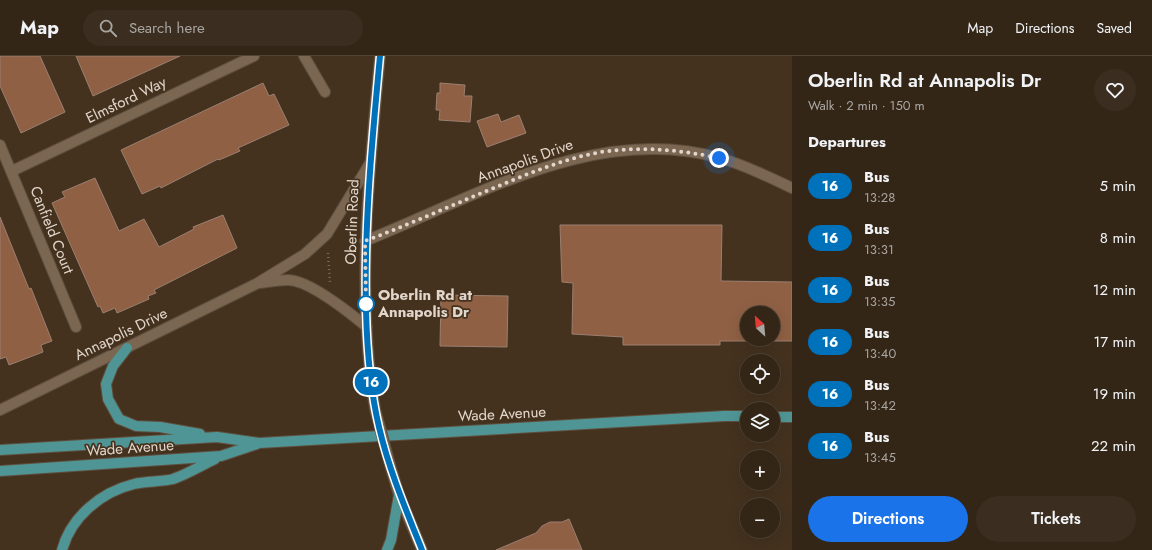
<!DOCTYPE html>
<meta charset="utf-8">
<style>
body{margin:0;font-family:Jost,sans-serif;background:#3b2e20;color:#f1f3f6;height:100vh;display:flex;flex-direction:column;font-size:15px;white-space:nowrap}
*{box-sizing:border-box;margin:0}
p{font-size:13px;color:#a9a5a1}
.icon{flex:none;width:22px;height:22px;fill:none;stroke:currentColor;stroke-width:2;stroke-linecap:round;stroke-linejoin:round}
.map{position:relative;flex:1;overflow:hidden}
.drawer{display:flex;flex-direction:column;background:#332617;width:360px}
.drawer>*{flex:none}
.badge{padding:0 8px;border-radius:13px;font-size:14px;line-height:26px}
.needle{width:26px;rotate:334deg}
.fabs{position:absolute;left:740px;top:250px;display:grid;gap:8px}
.fabs a{display:grid;place-items:center;width:40px;height:40px;border-radius:50%;background:#332617;box-shadow:0 4px 16px #0002,0 0 0 1px #4e4336;font-size:20px}
.you{position:absolute;width:20px;height:20px;margin:-10px;border:3px solid #fff;border-radius:50%;background:#1a73e8;box-shadow:0 0 0 6px #1a73e833}
.map>.badge{position:absolute;translate:-50% -50%;box-shadow:0 0 0 2px #fff}
h2{padding:0 16px;font-size:15px;line-height:36px}
.round{display:grid;place-items:center;flex:none;width:42px;height:42px;border-radius:21px;background:#3b2e20}
.summary{display:flex;align-items:center;justify-content:space-between;height:68px;padding:0 16px}
h1{font-size:19px;font-weight:600;line-height:30px}
.action{display:flex;gap:8px;margin-top:auto;padding:8px 16px}
.action a{flex:1;height:46px;border-radius:24px;background:#1a73e8;color:#fff;font-size:16px;font-weight:600;line-height:46px;text-align:center}
.action a+a{background:#3b2e20;color:#f1f3f6}
ul{padding:0;list-style:none}
li{display:flex;align-items:center;gap:12px;height:52px;padding:0 16px}
li div{flex:1}
li b{display:block;font-size:15px}
li em{font-style:normal}
li .badge{min-width:44px;font-weight:700;text-align:center}
header{display:flex;align-items:center;gap:24px;box-sizing:border-box;height:56px;padding:0 20px;background:#332617;border-bottom:1px solid #4e4336}
header strong{font-size:19px}
nav{display:flex;gap:22px;margin-inline-start:auto;font-size:14px}
.search{width:280px;height:36px;background:#3b2e20;display:flex;align-items:center;gap:10px;box-sizing:border-box;padding:0 14px;border-radius:22px;color:#a9a5a1;font-size:15px}
main{display:flex;flex:1;min-height:0}
.map>svg:first-child{display:block}
.building{fill:#8f6044;stroke:#9b7f70;fill-rule:evenodd}
.lines{fill:none;stroke-linecap:round;stroke-linejoin:round}
.street-casing{stroke:#5e4e3d;stroke-width:12}
.secondary-casing{stroke:#5e4e3d;stroke-width:12}
.primary-casing{stroke:#5e4e3d;stroke-width:12}
.path{stroke:#796959;stroke-width:2.5;stroke-dasharray:1 3;stroke-linecap:butt}
.street{stroke:#7a6651;stroke-width:10}
.secondary{stroke:#7a6651;stroke-width:10}
.primary{stroke:#509595;stroke-width:10}
.secondary-bridge-casing{stroke:#5e4e3d;stroke-width:12;stroke-linecap:butt}
.secondary-bridge{stroke:#7a6651;stroke-width:10}
.line-casing{stroke:#fff;stroke-width:9}
.line{stroke:#0072bc;stroke-width:6}
.walk{stroke:#e2d6cb;stroke-width:4;stroke-dasharray:0 7.2}
.stop-dot{fill:#fff;stroke:#0072bc;stroke-width:2}
.labels{text-anchor:middle;dominant-baseline:central;stroke-width:3.5;stroke-linejoin:round;paint-order:stroke}
.street-label{font-size:15px;fill:#e2d6cb;stroke:#44321f}
.stop-label{font-size:15px;font-weight:bold;fill:#e2d6cb;stroke:#44321f;text-anchor:start}
</style>
<header>
<strong>Map</strong>
<div class="search"><svg class="icon" aria-label="search" viewBox="0 0 24 24"><circle cx="10" cy="10" r="6"/><path d="M15 15l6 6"/></svg>Search here</div>
<nav><a>Map</a><a>Directions</a><a>Saved</a></nav>
</header>
<main>
<div class="map">
<svg width="792" height="494" viewBox="0 0 792 494">
<rect width="100%" height="100%" fill="#44321f"/>
<!-- building -->
<path class="building" d="M0,0h40l25,56 -44,21 -21,-47z
M76,0h104l-87,40z
M263,27l6,13 5,-2 15,31 -51,23 2,3 -21,9 -1,-1 -57,29 -1,-2 -18,8 -21,-44z
M440,27l25,2 -1,11h8l-2,26 -31,-2 1,-10h-4l1,-17h3z
M498,58l3,8 18,-7 7,18 -39,14 -10,-26z
M95,122l24,53 25,-12 15,28 35,-18 -1,-2 30,-12 14,33 -83,42 2,3 -8,3 1,3 -32,14 -2,-5 -12,5 -3,-7 -2,1 -46,-104 13,-6 -3,-5z
M0,161l29,72 2,-1 21,53 -11,4 2,7 -34,13 -3,-8 -6,2z
M560,169h162l-1,56 71,1v59h-72v4h-97v-8l-51,-3 1,-51 -11,-1zM747,257h26v26h-26z
M441,239l67,1 -1,51 -67,-1z
M569,463l13,31h-86l40,-17 6,-7 8,-4h12z"/>
<g class="lines">
<!-- street casing -->
<g class="street-casing">
<path id="street" d="M304,0l21,36
M0,89l76,182
M12,115l242,-115"/>
</g>
<!-- secondary casing -->
<g class="secondary-casing">
<path id="secondary" d="M365,185c111,-44 231,-118 355,-83 25,7 49,19 72,30
M260,227c9,-1 19,-3 28,-3 21,0 62,33 79,47
M375,353c-19,-116 -6,-236 5,-353
M0,354l256,-126 49,-30 22,-20 43,-71
M390,409l9,30 23,55"/>
</g>
<!-- primary casing -->
<g class="primary-casing">
<path id="primary" d="M127,292l-14,18 -7,18 2,15 11,20 17,7 24,1 40,7
M773,361h19
M0,394l217,-13 42,6 465,-27h23
M0,415l221,-15 36,-12
M62,494c9,-33 39,-58 72,-66 13,-3 27,-2 39,-5 15,-5 29,-14 42,-20
M387,494l4,-10 8,-45"/>
</g>
<!-- path -->
<path class="path" d="M328,197l2,30"/>
<!-- street -->
<use href="#street" class="street"/>
<!-- secondary -->
<use href="#secondary" class="secondary"/>
<!-- primary -->
<use href="#primary" class="primary"/>
<!-- secondary-bridge casing -->
<g class="secondary-bridge-casing">
<path id="secondary-bridge" d="M375,353l15,56"/>
</g>
<!-- secondary-bridge -->
<use href="#secondary-bridge" class="secondary-bridge"/>
</g>
<g class="lines">
<!-- line casing -->
<g class="line-casing">
<path id="line" d="M380,0c-8,85 -16,169 -14,254 1,40 4,79 13,117 10,43 27,83 43,123"/>
</g>
<!-- line -->
<use href="#line" class="line"/>
<!-- walk -->
<path class="walk" d="M366,248l-1,-63c48,-18 94,-39 141,-58 31,-13 62,-25 95,-31 41,-6 79,-2 118,6"/>
</g>
<!-- markers -->
<circle class="stop-dot" cx="366" cy="248" r="8"/>
<g class="labels">
<!-- street labels -->
<g class="street-label">
<text transform="translate(126 44) rotate(-26)">Elmsford Way</text>
<text transform="translate(525 105) rotate(-20)">Annapolis Drive</text>
<text transform="translate(352 166) rotate(-88)">Oberlin Road</text>
<text transform="translate(52 174) rotate(68)">Canfield Court</text>
<text transform="translate(121 278) rotate(-26)">Annapolis Drive</text>
<text transform="translate(502 358) rotate(-3)">Wade Avenue</text>
<text transform="translate(130 392) rotate(-4)">Wade Avenue</text>
</g>
<!-- stop labels -->
<g class="stop-label">
<text x="378" y="239">Oberlin Rd at<tspan x="378" dy="17">Annapolis Dr</tspan></text>
</g>
</g>
</svg>
<div class="fabs">
<a><svg class="needle" viewBox="-14 -14 28 28"><path d="M0-13l5 13h-10z" fill="#e53935"/><path d="M0 13l5-13h-10z" fill="#a9a5a1"/></svg></a>
<a><svg class="icon" aria-label="locate" viewBox="0 0 24 24"><circle cx="12" cy="12" r="6"/><path d="M12 2v4M12 18v4M2 12h4M18 12h4"/></svg></a>
<a><svg class="icon" aria-label="layers" viewBox="0 0 24 24"><path d="M12 4l9 5-9 5-9-5zM3 14l9 5 9-5"/></svg></a>
<a>+</a>
<a>−</a>
</div>
<div class="you" style="left:719px;top:102px"></div>
<b class="badge" style="left:371px;top:326px;background:#0072bc;color:#fff">16</b>
</div>
<section class="drawer">
<div class="summary"><div><h1>Oberlin Rd at Annapolis Dr</h1><p>Walk · 2 min · 150 m</p></div><a class="round"><svg class="icon" aria-label="heart" viewBox="0 0 24 24"><path d="M12 20l-8-8c-3-5 5-10 8-4 3-6 11-1 8 4z"/></svg></a></div>
<h2>Departures</h2>
<ul>
<li><span class="badge" style="background:#0072bc;color:#fff">16</span><div><b>Bus</b><p>13:28</p></div><em>5 min</em></li>
<li><span class="badge" style="background:#0072bc;color:#fff">16</span><div><b>Bus</b><p>13:31</p></div><em>8 min</em></li>
<li><span class="badge" style="background:#0072bc;color:#fff">16</span><div><b>Bus</b><p>13:35</p></div><em>12 min</em></li>
<li><span class="badge" style="background:#0072bc;color:#fff">16</span><div><b>Bus</b><p>13:40</p></div><em>17 min</em></li>
<li><span class="badge" style="background:#0072bc;color:#fff">16</span><div><b>Bus</b><p>13:42</p></div><em>19 min</em></li>
<li><span class="badge" style="background:#0072bc;color:#fff">16</span><div><b>Bus</b><p>13:45</p></div><em>22 min</em></li>
</ul>
<div class="action"><a>Directions</a><a>Tickets</a></div>
</section>
</main>
